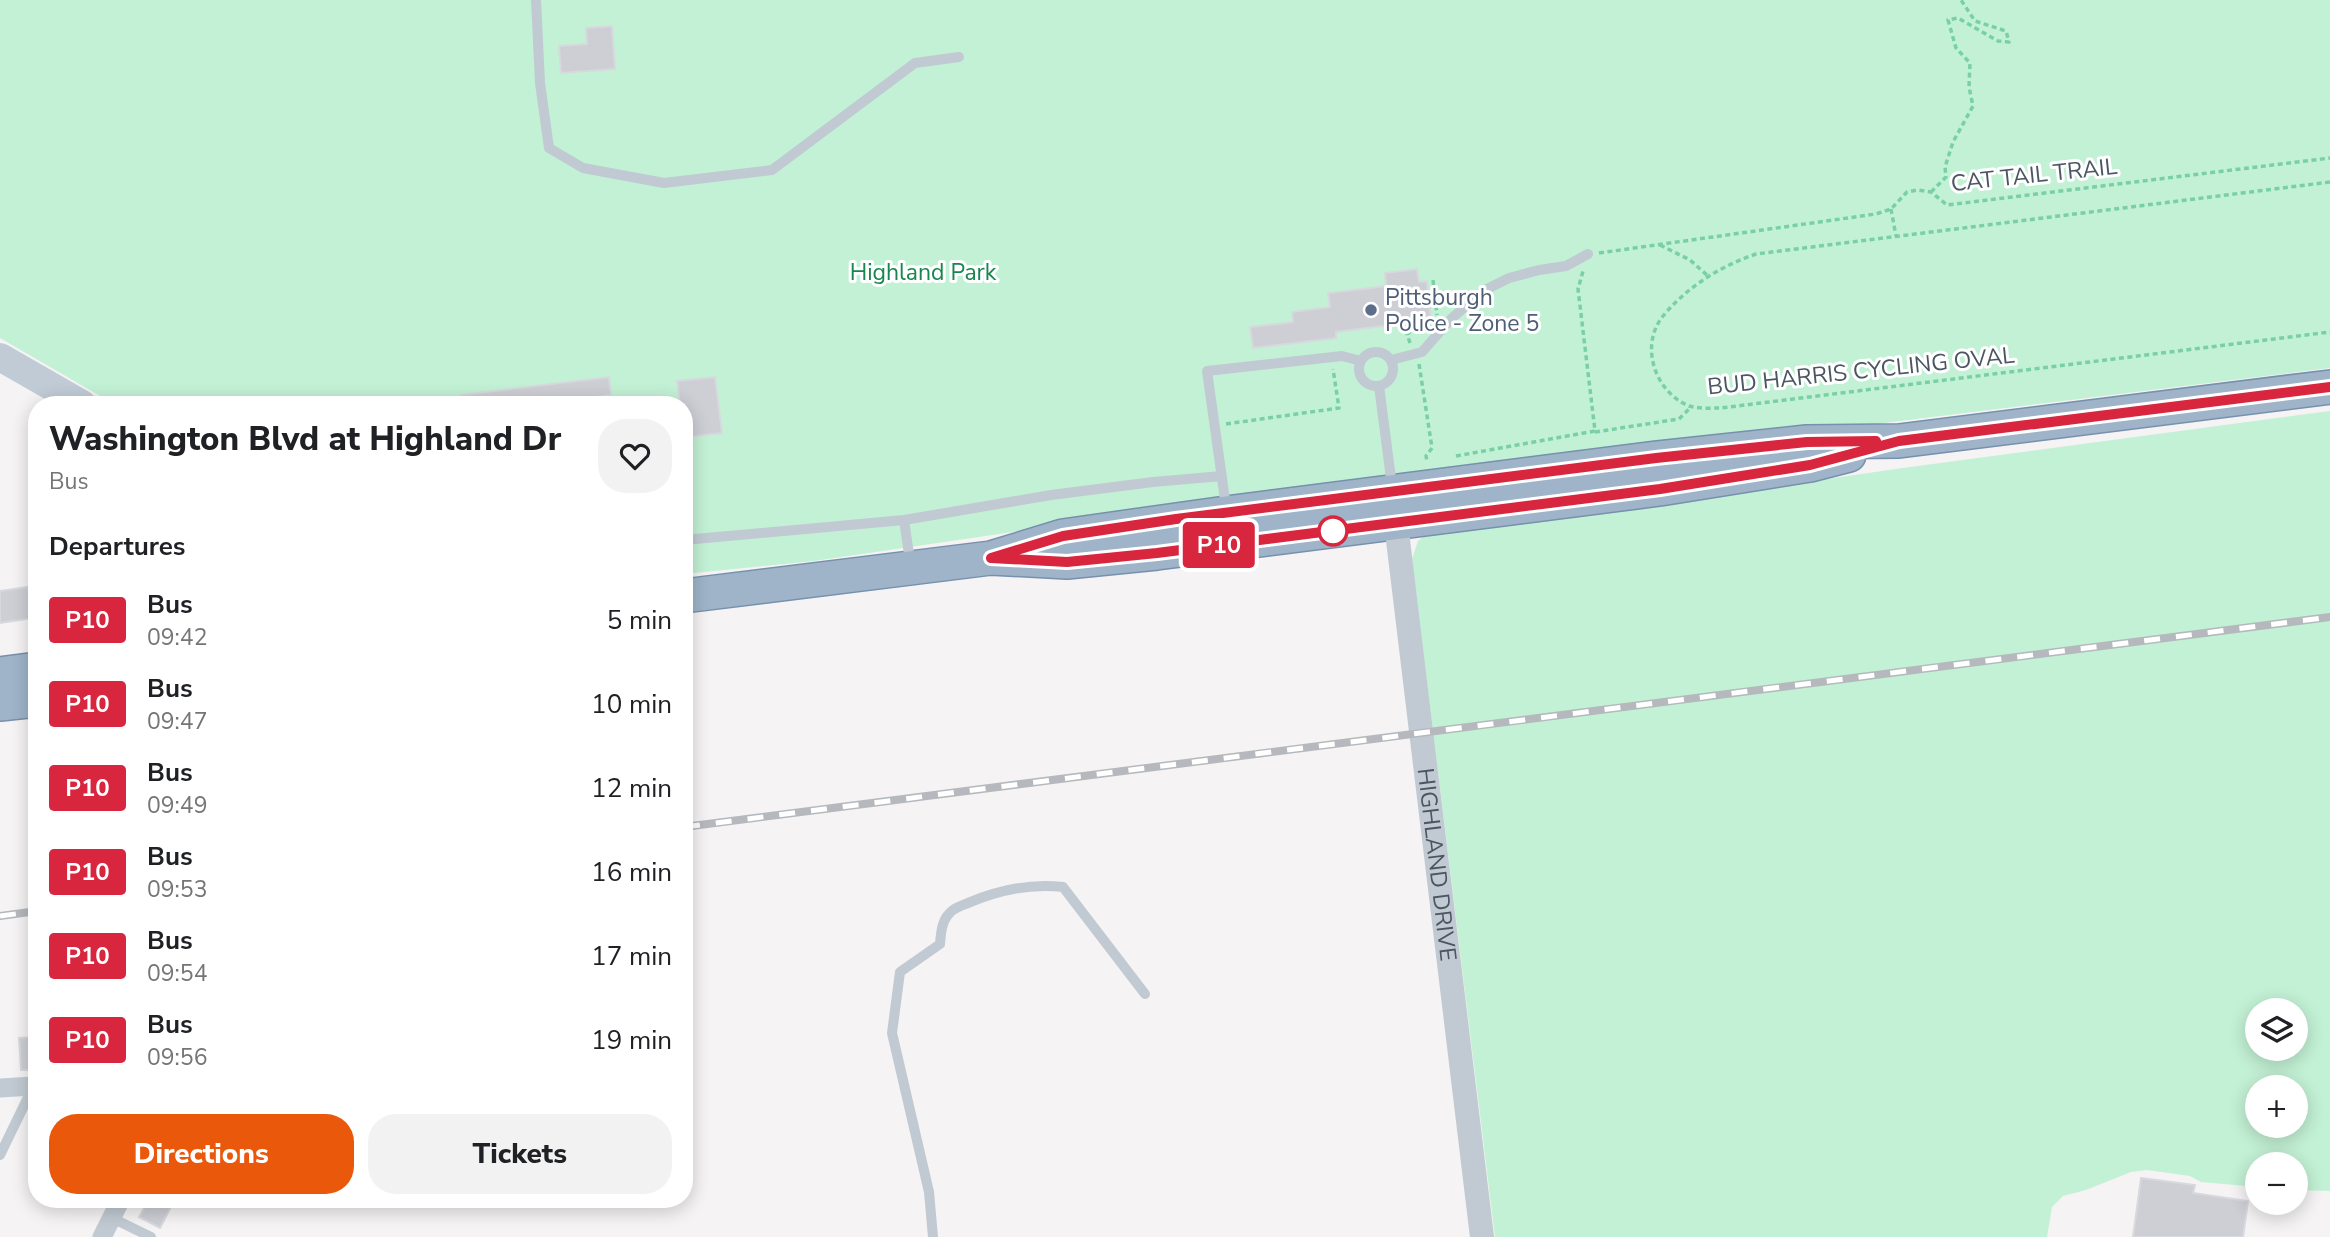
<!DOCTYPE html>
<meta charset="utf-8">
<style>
body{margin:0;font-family:"Nunito Sans",sans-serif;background:#f2f2f2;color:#202124;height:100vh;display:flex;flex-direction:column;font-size:26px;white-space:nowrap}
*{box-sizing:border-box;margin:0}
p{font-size:23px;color:#757577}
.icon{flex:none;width:38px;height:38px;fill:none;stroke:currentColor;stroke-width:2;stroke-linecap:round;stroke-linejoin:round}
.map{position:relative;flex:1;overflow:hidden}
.side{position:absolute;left:28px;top:396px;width:665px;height:812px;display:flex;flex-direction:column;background:#fff;border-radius:28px;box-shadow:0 4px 18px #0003}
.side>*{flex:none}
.badge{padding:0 14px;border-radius:5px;font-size:24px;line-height:46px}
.tools{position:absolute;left:2245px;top:998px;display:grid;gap:14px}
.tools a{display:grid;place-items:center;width:63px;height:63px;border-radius:50%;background:#fff;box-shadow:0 4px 18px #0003;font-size:35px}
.map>.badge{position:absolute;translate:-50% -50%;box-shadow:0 0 0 4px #fff}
h2{padding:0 21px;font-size:26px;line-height:63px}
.round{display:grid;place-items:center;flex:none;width:74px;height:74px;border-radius:28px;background:#f2f2f2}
.head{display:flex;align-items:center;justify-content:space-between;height:119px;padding:0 21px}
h1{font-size:33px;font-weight:800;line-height:52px}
.button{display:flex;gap:14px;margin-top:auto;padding:14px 21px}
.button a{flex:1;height:80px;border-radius:28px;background:#ea580c;color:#fff;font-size:28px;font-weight:800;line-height:80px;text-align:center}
.button a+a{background:#f2f2f2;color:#202124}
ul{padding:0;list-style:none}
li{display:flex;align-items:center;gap:21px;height:84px;padding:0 21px}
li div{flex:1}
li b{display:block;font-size:26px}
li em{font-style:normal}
li .badge{min-width:77px;font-weight:700;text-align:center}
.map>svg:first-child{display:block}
.green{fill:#c3f1d5;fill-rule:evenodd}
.building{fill:#cdcfd5;stroke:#d7d9de;stroke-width:2}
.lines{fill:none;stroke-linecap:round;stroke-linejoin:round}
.trunk-casing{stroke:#7690ad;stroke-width:36}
.path{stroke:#7ad0a6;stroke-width:3.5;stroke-dasharray:5 3.5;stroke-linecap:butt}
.service{stroke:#c1cad2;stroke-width:10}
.minor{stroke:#c1cad2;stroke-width:19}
.tertiary{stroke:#c1cad2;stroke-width:24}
.secondary{stroke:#c1cbd6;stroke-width:28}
.trunk{stroke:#9fb4c9;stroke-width:33}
.rail-casing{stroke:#b5b8bd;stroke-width:8}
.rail{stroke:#fff;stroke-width:5;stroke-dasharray:16;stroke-linecap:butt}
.line-casing{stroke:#fff;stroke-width:16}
.line{stroke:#d7263d;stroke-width:10}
.service-dot{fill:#5c6f8a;stroke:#fff;stroke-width:2.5}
.stop-dot{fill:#fff;stroke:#d7263d;stroke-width:3.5}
.labels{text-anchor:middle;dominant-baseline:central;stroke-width:6;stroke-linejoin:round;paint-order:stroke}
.street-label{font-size:23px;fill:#4a5661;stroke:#fff}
.park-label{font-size:23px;fill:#17864f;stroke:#fff}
.service-label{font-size:23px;fill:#4e5e75;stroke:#fff;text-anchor:start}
</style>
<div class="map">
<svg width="2330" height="1237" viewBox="0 0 2330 1237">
<rect width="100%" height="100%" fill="#f5f3f3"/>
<!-- green -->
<path class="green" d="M0,0h2330v368l-1228,151 -288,42 -130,13v-170h-570l-114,-66z
M2330,411v780l-34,-1v-26h-38l-1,23 -56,-5 -11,-6 -43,-6 -16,2 -45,18 -23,6 -11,11 -5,30h-552l-83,-678 6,-18 5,-4 480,-69zM2258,1010h38v38h-38zM2258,1087h38v38h-38z"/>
<!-- building -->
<path class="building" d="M612,26l3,43 -54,4 -2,-27 28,-2 -1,-16z
M1417,269l2,13 8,-1 4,39 -95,12v6l-83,10 -3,-21 43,-5 -1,-10 38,-5 -2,-14 58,-7 -1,-13z
M609,377l2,18 -45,6v3h-104l-1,-9z
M715,377l7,56 -36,4 -2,-33h-4l-3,-23z
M28,587l5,31 -33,5v-32z
M37,1037l-2,33h-14l-2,-32z
M2141,1178l54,7 -2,8 55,8 -5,36h-110z
M149,1199h26l-15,29 -21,-11z"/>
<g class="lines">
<!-- trunk casing -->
<g class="trunk-casing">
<path id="trunk" d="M991,558l72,-22 163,-23 430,-55 151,-16 92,-1 431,-54
M684,596l307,-38 76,4 90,-9 503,-64 150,-24 39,-10
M0,674l37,-5
M0,704l37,-4"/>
</g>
<!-- path -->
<path class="path" d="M2330,182l-574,72c-35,12 -68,32 -93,62 -24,30 -8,76 26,90 10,3 22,2 32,2l609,-76
M1931,192l15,-15 -1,-10 8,-25 20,-36 -4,-19 1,-24 -14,-15 -8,-28 10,-2 40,23 11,1 -3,-11 -31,-10 -14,-21
M1891,209l5,27
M1660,245l30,15 18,16
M1599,253l277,-39 15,-5 16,-17 10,-2 14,2 16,13 383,-47
M1433,280l4,35
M1410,343l-3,-9 2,-1v-9l23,-2
M1419,364l13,84 -6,8 1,5
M1226,424l113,-16 -6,-39
M1595,432l84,-13 12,-12
M1456,456l139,-25 -17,-142 5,-18"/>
<!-- service -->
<path class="service" d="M536,0l4,83 9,65 34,20 81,15 108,-13 143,-107 44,-6
M1359 369a17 17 0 1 1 34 0a17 17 0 1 1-34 0Z
M1391,360l31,-8 30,-34 33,-28 24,-12 30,-8 27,-4 22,-12
M1379,386l13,100
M1226,507l-19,-136 135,-15 19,5
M904,520l6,41
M684,540l220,-20 147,-25 102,-13 69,-6
M0,1155l33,-68
M112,1218l39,19
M933,1237l-4,-45 -37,-159 8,-61 40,-28c1,-13 2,-26 13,-34 4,-3 10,-5 15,-7 31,-13 62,-20 95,-16l82,107"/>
<!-- minor -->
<path class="minor" d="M0,1088l33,-2
M102,1237l19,-38"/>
<!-- tertiary -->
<path class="tertiary" id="s1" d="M1394,507l88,730"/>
<!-- secondary -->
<path class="secondary" d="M0,357l82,47"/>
<!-- trunk -->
<use href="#trunk" class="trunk"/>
<!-- rail casing -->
<g class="rail-casing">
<path id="rail" d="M684,827l1646,-210
M0,916l37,-5"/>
</g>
<!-- rail -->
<use href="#rail" class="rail"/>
</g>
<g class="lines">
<!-- line casing -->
<g class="line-casing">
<path id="line" d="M1876,441l-69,1 -151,16 -480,61 -113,17 -72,22 76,4 90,-9 503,-64 150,-24 89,-24 431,-54"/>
</g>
<!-- line -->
<use href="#line" class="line"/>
</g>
<!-- markers -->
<circle class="service-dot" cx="1371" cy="310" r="7"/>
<circle class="stop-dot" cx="1333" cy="531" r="14"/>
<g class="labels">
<!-- street labels -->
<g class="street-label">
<text transform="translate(2034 175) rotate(-6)">CAT TAIL TRAIL</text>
<text transform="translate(1861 371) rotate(-6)">BUD HARRIS CYCLING OVAL</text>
<text stroke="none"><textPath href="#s1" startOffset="360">HIGHLAND DRIVE</textPath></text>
</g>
<!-- park labels -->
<g class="park-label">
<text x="923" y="272">Highland Park</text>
</g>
<!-- service labels -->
<g class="service-label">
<text x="1385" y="297">Pittsburgh<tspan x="1385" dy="26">Police - Zone 5</tspan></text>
</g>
</g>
</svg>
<div class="tools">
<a><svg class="icon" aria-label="layers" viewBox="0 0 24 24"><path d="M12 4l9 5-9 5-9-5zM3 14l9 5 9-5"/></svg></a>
<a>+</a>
<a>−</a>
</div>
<b class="badge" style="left:1219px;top:545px;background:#d7263d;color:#fff">P10</b>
<section class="side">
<div class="head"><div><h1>Washington Blvd at Highland Dr</h1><p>Bus</p></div><a class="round"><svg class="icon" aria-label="heart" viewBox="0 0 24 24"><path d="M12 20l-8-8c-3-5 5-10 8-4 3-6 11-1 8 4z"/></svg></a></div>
<h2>Departures</h2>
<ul>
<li><span class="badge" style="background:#d7263d;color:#fff">P10</span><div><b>Bus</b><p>09:42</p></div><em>5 min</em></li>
<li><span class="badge" style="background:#d7263d;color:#fff">P10</span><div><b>Bus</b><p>09:47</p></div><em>10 min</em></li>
<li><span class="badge" style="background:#d7263d;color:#fff">P10</span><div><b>Bus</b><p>09:49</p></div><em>12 min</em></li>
<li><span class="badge" style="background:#d7263d;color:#fff">P10</span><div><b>Bus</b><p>09:53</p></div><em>16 min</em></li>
<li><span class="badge" style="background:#d7263d;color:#fff">P10</span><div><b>Bus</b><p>09:54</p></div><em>17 min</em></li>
<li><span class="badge" style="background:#d7263d;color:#fff">P10</span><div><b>Bus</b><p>09:56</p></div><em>19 min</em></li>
</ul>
<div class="button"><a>Directions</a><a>Tickets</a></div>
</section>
</div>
